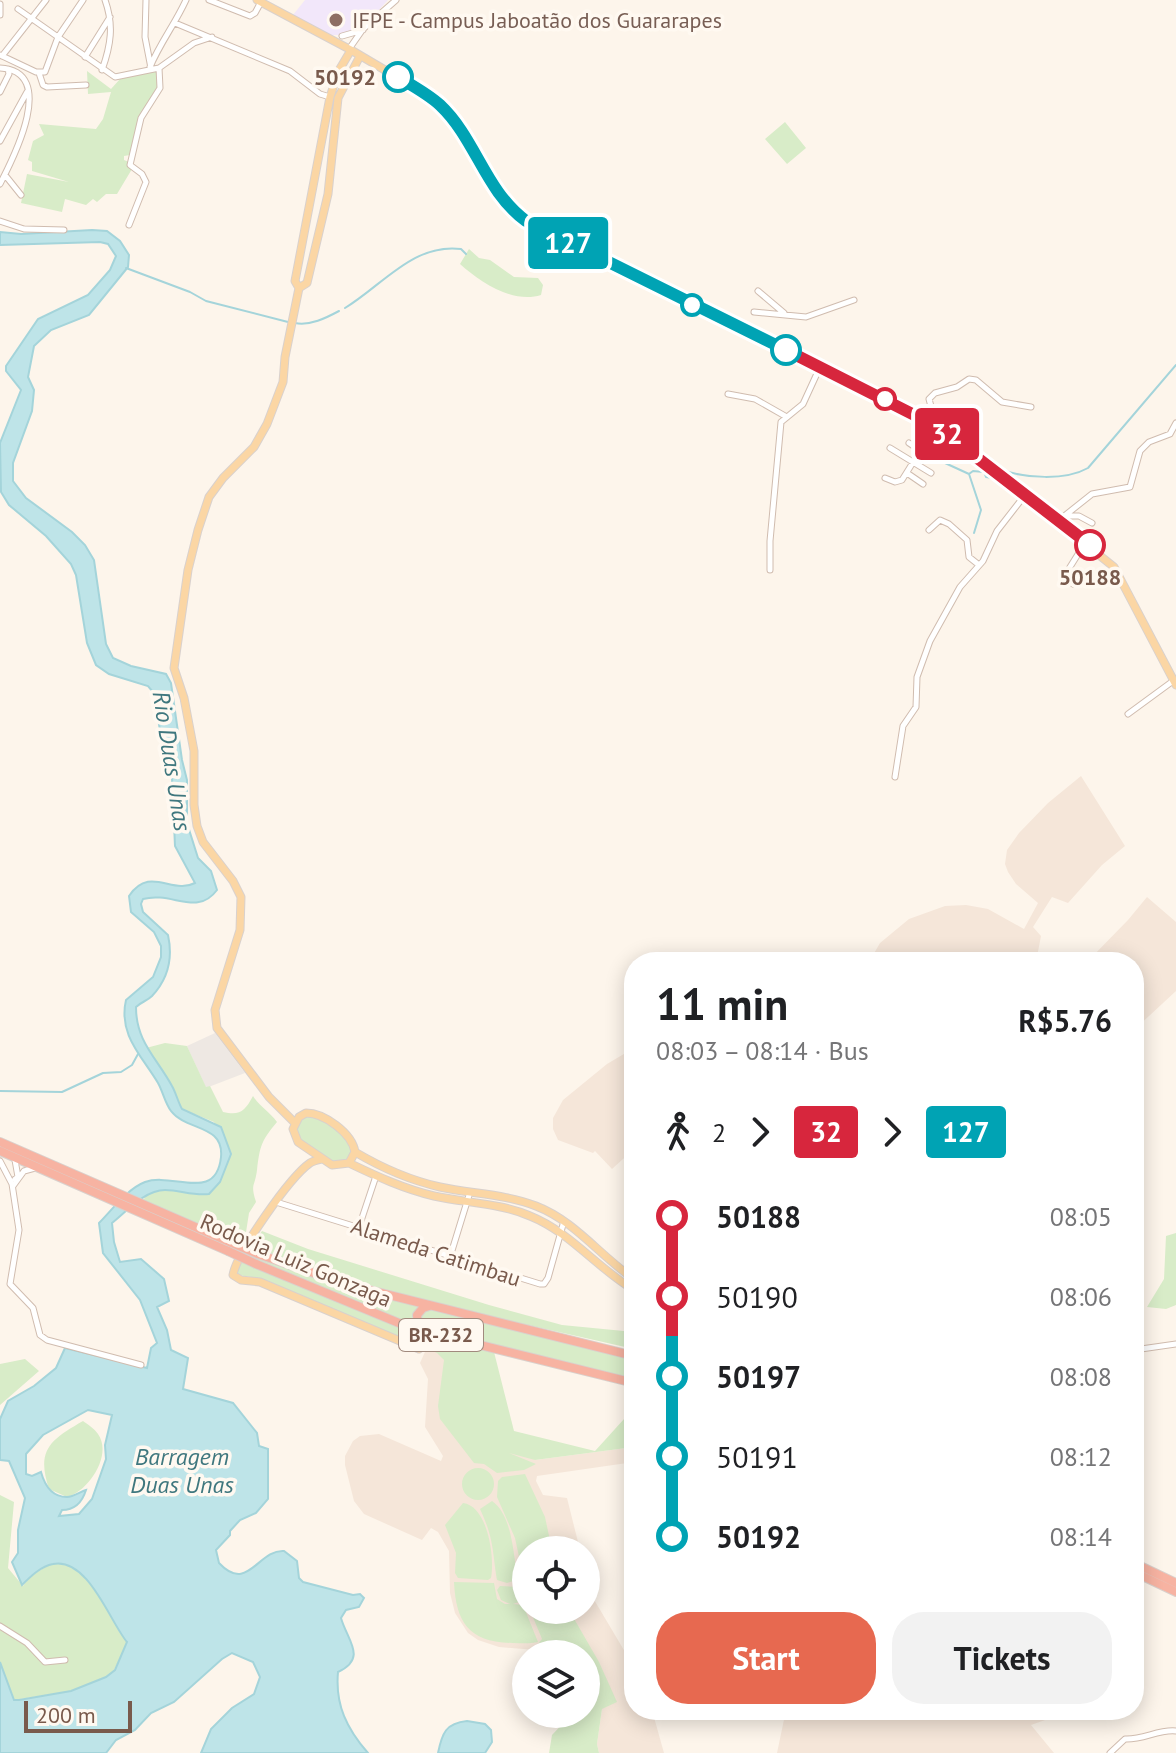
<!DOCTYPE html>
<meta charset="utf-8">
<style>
body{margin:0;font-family:"PT Sans",sans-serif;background:#f2f2f2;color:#202124;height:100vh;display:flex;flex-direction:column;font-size:30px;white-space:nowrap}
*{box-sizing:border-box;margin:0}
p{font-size:26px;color:#757577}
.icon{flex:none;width:44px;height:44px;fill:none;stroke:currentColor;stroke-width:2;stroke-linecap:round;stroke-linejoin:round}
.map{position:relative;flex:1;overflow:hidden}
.side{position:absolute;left:624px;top:952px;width:520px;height:768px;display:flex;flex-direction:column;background:#fff;border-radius:32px;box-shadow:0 4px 20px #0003}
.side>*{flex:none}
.badge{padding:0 16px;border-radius:6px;font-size:28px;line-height:52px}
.fabs{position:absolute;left:512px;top:1536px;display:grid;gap:16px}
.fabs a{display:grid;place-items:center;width:88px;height:88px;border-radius:50%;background:#fff;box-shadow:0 4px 20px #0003;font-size:40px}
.scale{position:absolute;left:24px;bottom:20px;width:108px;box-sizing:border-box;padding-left:8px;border:4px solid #795a4c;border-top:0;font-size:22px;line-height:28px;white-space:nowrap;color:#795a4c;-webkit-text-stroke:6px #fff9f1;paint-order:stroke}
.map>.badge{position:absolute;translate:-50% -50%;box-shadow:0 0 0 4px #fff}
.legs{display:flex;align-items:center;gap:12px;height:88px;padding:0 32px;font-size:26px}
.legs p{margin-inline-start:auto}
.summary{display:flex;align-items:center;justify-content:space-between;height:136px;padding:0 32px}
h1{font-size:44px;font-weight:700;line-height:60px}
.primary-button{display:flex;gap:16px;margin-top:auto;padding:16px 32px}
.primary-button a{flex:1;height:92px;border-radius:32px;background:#e76950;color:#fff;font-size:32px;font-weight:700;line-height:92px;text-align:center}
.primary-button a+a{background:#f2f2f2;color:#202124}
ul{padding:0 32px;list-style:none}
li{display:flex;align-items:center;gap:28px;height:80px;font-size:30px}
li i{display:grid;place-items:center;width:12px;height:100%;margin:0 10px;background:currentColor}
li i::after{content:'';width:20px;height:20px;margin:-10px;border:6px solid;border-radius:50%;background:#fff}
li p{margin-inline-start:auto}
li:first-child i{background:linear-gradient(#0000 50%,currentColor 0)}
li:last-child i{background:linear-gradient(currentColor 50%,#0000 0)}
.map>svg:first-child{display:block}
.residential{fill:#f5e6d9}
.industrial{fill:#eee8e3}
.education{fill:#f2e7fa}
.green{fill:#d8ecc8}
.water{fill:#bee4e8;stroke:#a4d4da;stroke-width:2;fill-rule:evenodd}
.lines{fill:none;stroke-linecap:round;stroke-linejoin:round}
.stream{stroke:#a4d4da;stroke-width:2}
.minor-casing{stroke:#d0bcaf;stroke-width:7}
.major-casing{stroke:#d9d1cd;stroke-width:9}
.highway-casing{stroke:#d9d1cd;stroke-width:10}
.minor{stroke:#fff;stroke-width:5}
.major{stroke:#fbd6a4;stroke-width:7}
.highway{stroke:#f7b3a2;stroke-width:8}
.highway-bridge-casing{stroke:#d9d1cd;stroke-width:10;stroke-linecap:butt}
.highway-bridge{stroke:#f7b3a2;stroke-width:8}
.line-1-casing{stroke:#fff;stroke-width:18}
.line-2-casing{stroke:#fff;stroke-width:18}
.line-1{stroke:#d7263d;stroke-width:12}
.line-2{stroke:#00a3b4;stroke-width:12}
.education-dot{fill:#8d6e63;stroke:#fff9f1;stroke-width:3}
.stop-2-dot{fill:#fff;stroke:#00a3b4;stroke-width:4}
.stop-1-dot{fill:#fff;stroke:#d7263d;stroke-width:4}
.labels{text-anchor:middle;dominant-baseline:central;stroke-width:7;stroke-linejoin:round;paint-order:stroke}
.shield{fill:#fff9f1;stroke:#a18a7e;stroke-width:2}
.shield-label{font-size:20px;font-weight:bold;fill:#795a4c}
.education-label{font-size:22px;fill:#785e54;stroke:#fff9f1;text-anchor:start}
.stop-label{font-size:22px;font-weight:bold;fill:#795a4c;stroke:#fff9f1;text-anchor:end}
.street-label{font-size:22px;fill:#795a4c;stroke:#fff9f1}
.water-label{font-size:24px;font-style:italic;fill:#3f777e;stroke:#fff9f1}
</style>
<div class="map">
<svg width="1176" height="1753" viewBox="0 0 1176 1753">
<rect width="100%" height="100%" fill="#fdf5eb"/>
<!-- residential -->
<path class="residential" d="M1081,776l44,70 -23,19 -34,38 -16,-6 -19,30 8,9 -5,26h-167l11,-19 29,-24 36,-13 21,-1 22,4 36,20 14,-26 -22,-19 -8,-12 -3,-8 2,-14 12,-17 29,-30z
M1147,897l29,25v69l-41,38 -1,-67h-47l41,-42z
M634,1048v101l-22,20 -17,-18 -2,2 -35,-13 -5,-11v-11l10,-18 44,-36z
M429,1343l106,117 99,-13v15l-97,14 -1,5 7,14 24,3 13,52h-54v60h60v-30l7,18 41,69v43h18l12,43h-65l-2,-9 5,-35 -16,-55 -87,-7 -21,-7 -10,-7 -13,-20 -5,-20 -1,-42 -11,-19 -7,-4 -9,12 -58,-26 -10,-13 -9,-36v-9l8,-15 7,-5 19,-2 62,27 2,-5 -18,-29 3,-48 -8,-16z
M786,1710h257l2,10 -14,5 23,28h-277z"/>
<!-- industrial -->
<path class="industrial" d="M215,1033l30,40 -39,15 -19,-42z"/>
<!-- education -->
<path class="education" d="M305,0h83l-22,24 -27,11h-9l-37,-20z"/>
<!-- green -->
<path class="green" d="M157,70l1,18 -18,31 -10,36 -6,1v4l5,2 3,7 -15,25h-11l-9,8 -4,-3 -7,6 -21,-6 -3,13 -41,-9 6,-29 42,8 -37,-11v-9l-4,-2 5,-19 11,-6 -5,-11 57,5 7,-10 8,-27 -23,2 -1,-23 24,18 9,-10z
M785,122l21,26 -19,16 -22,-25z
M469,249l10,9 11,2 24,17 24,1 5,7 -2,10c-28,9 -61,-13 -81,-31z
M165,1043l22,3 19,41 4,-1 13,26c17,4 22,-1 30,-16 7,11 16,15 24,26 -16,19 -17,24 -20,48 -2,17 -7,13 -1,32l-7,11 -5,32 -102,-43 6,-9 12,-3 49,4 18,-28 -13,-44 -32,-13 -13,-29 -23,-32z
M303,1116c22,1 40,14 50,33l-5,13 -16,1 -33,-23 -3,-5 1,-13z
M262,1231l46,18 181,56 73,20 72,7v17c-129,-29 -260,-56 -383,-103z
M1176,1233v72l-10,4 -19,-2 17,-28 2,-43z
M254,1253l62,25 103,29 -7,11 4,10 -164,-67z
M241,1260l167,71 7,7v5l-3,2 -161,-68 -14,-2 -2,-5z
M436,1307l198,50v24l-140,-29 20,79 81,20 39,-43v39l-99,13 -26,-7 27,11 -12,6 -27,3 -13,-9 -10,-1 -34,-44 -2,-13 6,-46 -7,-7 -12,-6 -2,-5 2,-3 61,11 -60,-19 -9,-15z
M25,1359l14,12 -39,34v-41z
M83,1421c4,3 12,8 15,13 15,21 -10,58 -31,63l-18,-8c-13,-39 1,-49 34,-68z
M462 1484a16 16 0 1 1 32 0a16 16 0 1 1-32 0Z
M525,1474l20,43 7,33h-26l-2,30 -9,-42 -18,-41 1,-16 4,-4z
M0,1495l14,7 -6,66 15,18c6,-9 14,-14 24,-20 36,-19 63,57 81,76l-16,32 -41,17 -57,9 -14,-38z
M492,1501c20,14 21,51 25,73l-4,7 -6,2 -10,-3c-5,-31 -3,-41 -17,-71z
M463,1503c25,3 32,55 28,75l-3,2 -30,-2 -3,-5 1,-20 -11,-28z
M454,1582l40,1 3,16 8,5h5l-9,-4 -4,-10 3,-4 19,1v15l-6,2 10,1 15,37c-8,2 -17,1 -26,1 -43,-1 -56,-20 -58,-61z
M530,1610h39l30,52 18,40 -15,7 -5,35 2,9h-50l3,-18 20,-21h14v-60l-52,-5 8,-10z"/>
<!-- water -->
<path class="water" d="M92,230l15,1 13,10 9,14 -1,12 -39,48 -38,15 -17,16 -6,31 6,13 -2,21 -19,52v18l13,17 46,34 13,13 9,15 12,84 7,14 18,8 35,8 5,9 11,77 5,20v43l11,35 13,13 6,19c-20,27 -45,1 -74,9l-2,5 2,8 25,23c5,23 1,43 -16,61 -5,5 -11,6 -16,11 0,35 21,51 36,79 4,7 6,16 10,23l39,18 10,27 -11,28 -11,12c-16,2 -29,-4 -44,-4 -20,0 -38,21 -53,33l2,19 6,20 21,-3 23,20 5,22 -12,6 10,23 4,20 17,8 -5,31 50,14 24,30 2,13 9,3v50l-12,14 -16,7 -10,11v4l-14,15 3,13c29,31 39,-14 65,-12l13,10 2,17 4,4 50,13 7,-1 4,4 -5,9 -13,3 -5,8c6,22 27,40 -3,54 -3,33 9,57 30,81h-167l10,-24 21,-21 22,-14 6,-17 -7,-15 -21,-9 -10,6 -48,43 -23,11 -16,17 -19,10 -10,13h-106v-91l14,38h5l52,-9 35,-14 9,-7 12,-28c-17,-20 -39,-85 -74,-78 -12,2 -23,13 -31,21l-10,-23 6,-9v-23l7,-32 -16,-37 -9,-1v-41l8,-18 26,-15 22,-18 9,-20 82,20 4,-20 6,-5 -17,-43 -37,-47 -4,-30c13,-13 28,-34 46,-41 28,-10 71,21 76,-25 3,-33 -35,-26 -50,-46 -6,-8 -8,-19 -13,-28 -16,-27 -40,-48 -32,-83l27,-23 8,-20v-11l-7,-14 -23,-20 -2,-16c21,-31 43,-1 66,-13l-20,-37 -3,-68 -7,-21 -12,-65 -5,-6 -39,-12 -13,-9 -9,-22 -11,-68 -5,-11 -25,-28 -37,-31 -8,-13 -1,-49 21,-53 -15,-19v-5l32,-47 50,-24 22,-25 6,-14 -8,-12 -8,-2 -100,3v-13l21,2zM88,1410l24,5 -7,30 1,14 -14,40 -13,15 -20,2 3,-6c13,0 20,-7 24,-20 -6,2 -13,7 -19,7 -16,0 -23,-14 -26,-25l-9,4 -6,-2v-20l17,-19z
M467,1721l18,3 6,6 1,12 -7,11h-47c4,-20 8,-30 29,-32z"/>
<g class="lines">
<!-- stream -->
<path class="stream" d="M126,268l64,24 16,9 82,21
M345,308c38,-23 68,-65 116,-59l5,5
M295,323c15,3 31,-5 44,-12
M935,452l10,11 24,11
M1002,470c23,8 63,11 86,-2l88,-103
M974,533l7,-23 -12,-36 4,-3 11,1 2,5 6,1
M0,1091l62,1 41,-19 18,-1 11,-7 6,-11"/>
<!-- minor casing -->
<g class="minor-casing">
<path id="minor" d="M146,0l-1,37 6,31
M209,0l41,16 5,-3 6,-11
M0,4v11
M18,9l97,68 44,-9 35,-25 18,-6
M175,23l115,48 30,23 10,3
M342,36l21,-6
M349,49l14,-20 33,-29
M0,55l36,17h9l13,-35 25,-37
M2,56l44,-56
M85,57l25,-40
M150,67c10,-24 25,-43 36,-67
M0,68c58,3 14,89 0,116
M102,70c9,-25 12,-45 3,-70
M39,73l4,12 4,2 39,-2
M0,92l9,-18 -1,-5
M0,141l27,-49
M5,175l16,20
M0,221l24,8 40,1
M129,225l17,-43 -4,-8 -12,-9 11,-47 19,-30 -1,-20
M758,291l26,22
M754,312l52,5 48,-17
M728,394l27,5 30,17
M943,431l2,-9 -13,-12 -3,-11 6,-6 22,-6 12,-8 7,1 26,22 29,5
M909,443l12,8
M890,448l41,25
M922,449l14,10
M907,473l16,11
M885,478l10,4 7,-2 33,-53
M1067,516h12l13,7
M1058,521l34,-27 38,-7 10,-36 9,-9 21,-8 6,-11
M929,530l11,-10 9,4 18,16 2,17 10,8
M770,570v-29l11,-119 22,-18 17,-37
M1073,584l-7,-5 -1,-4 20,-32
M1128,714l45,-33
M895,777l8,-51 13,-19 1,-30 13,-36 30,-54 23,-26 14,-30 28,-36
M15,1160l3,17 -3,2
M0,1161l12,23 7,46 -9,54 23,24 7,27 7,5 94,25
M13,1186l11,-15 11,-3
M276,1202l264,82h4l4,-6 16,-57
M359,1227l17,-51
M450,1257l20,-65
M1134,1350l42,-6
M0,1626l27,17 18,19 20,-2
M1110,1753l15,-14c18,1 34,-10 51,-8"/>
</g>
<!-- major casing -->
<g class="major-casing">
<path id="major" d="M257,0l94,50 83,49 17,18 49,80 26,24 350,173 74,42 164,131 62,118
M299,288l8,-5 21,-89 10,-96 22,-42
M306,1113c18,0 46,20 49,39l-6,11 -17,2 -34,-23 -5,-13 6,-12z
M295,1123l-26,-26 -52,-69 -2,-18 25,-80 1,-33 -8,-16 -30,-39 -6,-16 -3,-21v-54l-10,-53 -10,-30 14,-98 10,-40 11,-33 14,-19 31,-31 13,-23 16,-42 2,-25 14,-69 -4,-7 35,-184 8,-25 13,-22
M355,1152c27,16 54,28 85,35 32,7 65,7 96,19 39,15 64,50 98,73
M322,1159c-4,1 -9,2 -12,4 -20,14 -73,89 -77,112l8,5 19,2 159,67
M349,1163c27,13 55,26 85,33 32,7 66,7 96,20 40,16 67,52 104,74
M411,1328l6,9 2,12"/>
</g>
<!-- highway casing -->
<g class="highway-casing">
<path id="highway" d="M0,1142l232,101
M0,1151l228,100
M258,1254l91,31 285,71
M256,1264l155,64 223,55
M423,1331l-5,-6 -1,-10 6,-7 6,-2
M1134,1563l42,20
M1134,1572l42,20"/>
</g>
<!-- minor -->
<use href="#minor" class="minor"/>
<!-- major -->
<use href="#major" class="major"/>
<!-- highway -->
<use href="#highway" class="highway"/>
<!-- highway-bridge casing -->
<g class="highway-bridge-casing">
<path id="highway-bridge" d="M232,1243l26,11
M228,1251l28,13"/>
</g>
<!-- highway-bridge -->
<use href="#highway-bridge" class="highway-bridge"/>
</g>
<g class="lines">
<!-- line-1 casing -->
<g class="line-1-casing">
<path id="line-1" d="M786,350l150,76 154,119"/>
</g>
<!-- line-2 casing -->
<g class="line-2-casing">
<path id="line-2" d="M398,77c15,9 30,17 42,28 36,34 45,86 86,116l260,129"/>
</g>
<!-- line-1 -->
<use href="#line-1" class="line-1"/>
<!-- line-2 -->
<use href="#line-2" class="line-2"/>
</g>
<!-- markers -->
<circle class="education-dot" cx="336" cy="20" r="8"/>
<g class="stop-2-dot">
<circle cx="398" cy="77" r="14"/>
<circle cx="692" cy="305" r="10"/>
<circle cx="786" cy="350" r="14"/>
</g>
<g class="stop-1-dot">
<circle cx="885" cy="399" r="10"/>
<circle cx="1090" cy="545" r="14"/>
</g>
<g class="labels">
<!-- shield labels -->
<rect class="shield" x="399" y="1319" width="84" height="32" rx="6"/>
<g class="shield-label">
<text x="441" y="1335">BR-232</text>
</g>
<!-- education labels -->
<g class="education-label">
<text x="352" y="20">IFPE - Campus Jaboatão dos Guararapes</text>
</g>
<!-- stop labels -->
<g class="stop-label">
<text x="376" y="77">50192</text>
<text x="1090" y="577" text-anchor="middle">50188</text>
</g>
<!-- street labels -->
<g class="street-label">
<text transform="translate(436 1252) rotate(18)">Alameda Catimbau</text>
<text transform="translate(296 1260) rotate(23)">Rodovia Luiz Gonzaga</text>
</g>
<!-- water labels -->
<g class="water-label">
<text transform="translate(172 761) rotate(81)">Rio Duas Unas</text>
<text x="182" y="1456">Barragem<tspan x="182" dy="28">Duas Unas</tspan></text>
</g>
</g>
</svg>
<div class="fabs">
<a><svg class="icon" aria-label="locate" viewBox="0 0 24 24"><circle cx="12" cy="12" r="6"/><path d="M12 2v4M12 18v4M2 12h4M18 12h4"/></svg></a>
<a><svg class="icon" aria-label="layers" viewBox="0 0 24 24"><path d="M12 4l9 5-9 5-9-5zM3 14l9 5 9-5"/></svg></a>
</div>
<div class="scale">200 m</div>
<b class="badge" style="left:947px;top:434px;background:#d7263d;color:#fff">32</b>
<b class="badge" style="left:568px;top:243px;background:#00a3b4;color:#fff">127</b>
<section class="side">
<div class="summary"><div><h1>11 min</h1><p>08:03 – 08:14 · Bus</p></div><b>R$5.76</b></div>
<div class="legs"><svg class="icon" aria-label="walk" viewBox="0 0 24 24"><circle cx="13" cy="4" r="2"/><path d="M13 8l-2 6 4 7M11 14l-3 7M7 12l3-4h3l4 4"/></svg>2<svg class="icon" aria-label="forward" viewBox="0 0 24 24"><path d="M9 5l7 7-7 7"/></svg><b class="badge" style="background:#d7263d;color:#fff">32</b><svg class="icon" aria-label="forward" viewBox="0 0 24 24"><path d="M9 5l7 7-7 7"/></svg><b class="badge" style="background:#00a3b4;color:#fff">127</b></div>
<ul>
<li><i style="color:#d7263d"></i><b>50188</b><p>08:05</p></li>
<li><i style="color:#d7263d"></i><span>50190</span><p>08:06</p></li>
<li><i style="color:#00a3b4"></i><b>50197</b><p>08:08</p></li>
<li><i style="color:#00a3b4"></i><span>50191</span><p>08:12</p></li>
<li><i style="color:#00a3b4"></i><b>50192</b><p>08:14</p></li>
</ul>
<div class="primary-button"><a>Start</a><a>Tickets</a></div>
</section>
</div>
